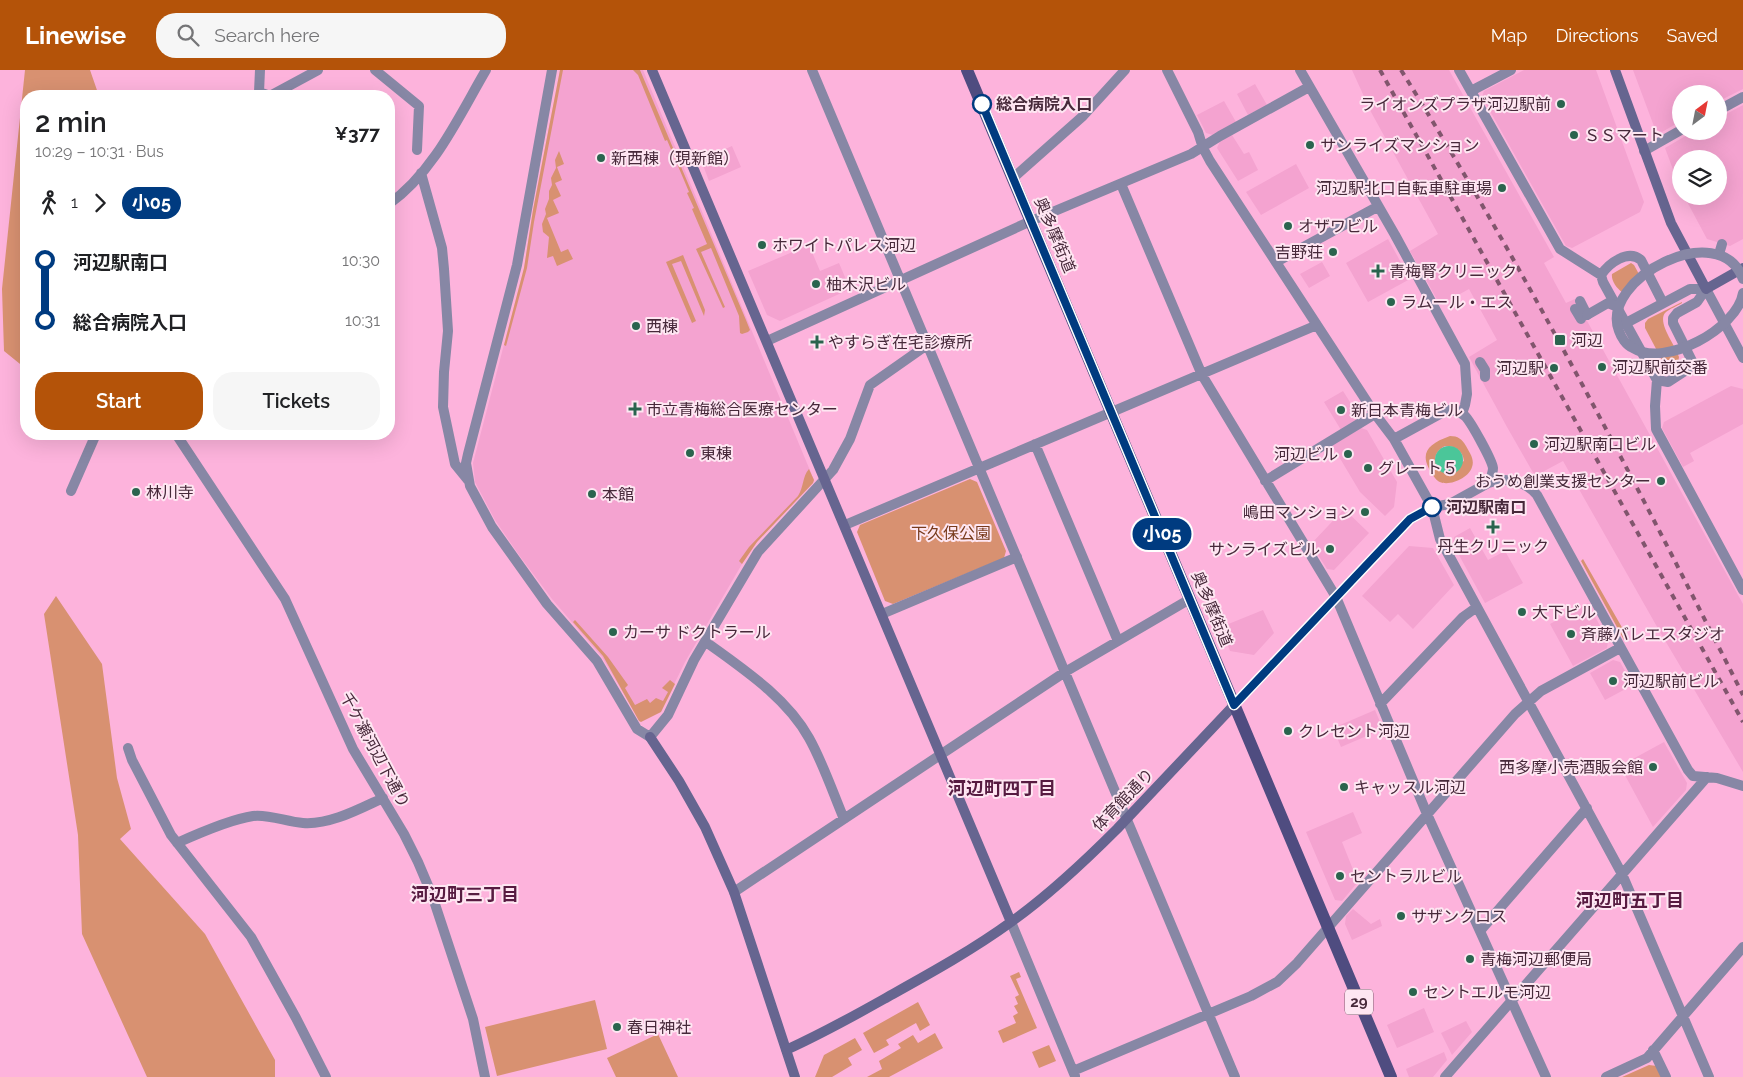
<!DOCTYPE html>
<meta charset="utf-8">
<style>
body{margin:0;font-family:Raleway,"Noto Sans JP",sans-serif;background:#f6f6f6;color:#202124;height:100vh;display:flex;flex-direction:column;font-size:19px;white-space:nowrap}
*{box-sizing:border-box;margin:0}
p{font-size:16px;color:#757577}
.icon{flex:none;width:28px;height:28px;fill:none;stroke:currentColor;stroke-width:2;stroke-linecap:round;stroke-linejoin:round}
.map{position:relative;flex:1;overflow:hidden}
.panel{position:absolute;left:20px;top:20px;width:375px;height:350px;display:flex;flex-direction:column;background:#fff;border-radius:20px;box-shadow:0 5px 20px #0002}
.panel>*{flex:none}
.badge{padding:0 10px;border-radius:16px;font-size:18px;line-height:32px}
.needle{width:32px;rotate:32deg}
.tools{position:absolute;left:1672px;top:15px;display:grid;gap:10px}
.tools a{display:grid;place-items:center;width:55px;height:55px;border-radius:50%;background:#fff;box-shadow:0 5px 20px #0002;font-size:25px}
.map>.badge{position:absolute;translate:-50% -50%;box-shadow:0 0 0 2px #fff}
.legs{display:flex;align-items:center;gap:8px;height:55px;padding:0 15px;font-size:16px}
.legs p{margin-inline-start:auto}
.overview{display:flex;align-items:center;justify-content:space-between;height:85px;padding:0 15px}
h1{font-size:28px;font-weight:600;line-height:38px}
.cta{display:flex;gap:10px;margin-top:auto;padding:10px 15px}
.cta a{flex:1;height:58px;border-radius:20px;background:#b45309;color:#fff;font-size:20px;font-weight:600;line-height:58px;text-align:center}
.cta a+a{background:#f6f6f6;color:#202124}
ul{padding:0 15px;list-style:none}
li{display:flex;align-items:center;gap:18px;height:60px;font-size:19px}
li i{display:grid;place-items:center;width:8px;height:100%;margin:0 6px;background:currentColor}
li i::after{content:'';width:12px;height:12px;margin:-6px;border:4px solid;border-radius:50%;background:#fff}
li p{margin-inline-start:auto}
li:first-child i{background:linear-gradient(#0000 50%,currentColor 0)}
li:last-child i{background:linear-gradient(currentColor 50%,#0000 0)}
header{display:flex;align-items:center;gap:30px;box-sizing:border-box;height:70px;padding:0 25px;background:#b45309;color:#fff}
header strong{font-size:24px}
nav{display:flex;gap:28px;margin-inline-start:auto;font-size:18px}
.search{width:350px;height:45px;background:#f6f6f6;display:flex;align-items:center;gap:12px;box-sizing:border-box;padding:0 18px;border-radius:20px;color:#757577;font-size:19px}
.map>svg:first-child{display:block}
.built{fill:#f4a3d0}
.green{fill:#d89171;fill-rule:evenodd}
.water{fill:#4bc699}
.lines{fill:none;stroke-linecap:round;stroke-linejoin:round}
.street{stroke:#8787a5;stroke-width:10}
.secondary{stroke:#666590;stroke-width:10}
.primary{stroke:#4f4c80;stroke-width:12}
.rail{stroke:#81556d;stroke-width:4;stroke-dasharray:6 6;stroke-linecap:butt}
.street-bridge{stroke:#8787a5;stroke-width:10}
.line-1-casing{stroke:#fff;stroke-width:11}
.line-1{stroke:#003b80;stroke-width:8}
.stop-1-dot{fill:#fff;stroke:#003b80;stroke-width:2.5}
.poi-dot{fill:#2a644e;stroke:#fee6f2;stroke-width:2}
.labels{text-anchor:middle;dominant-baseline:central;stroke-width:4;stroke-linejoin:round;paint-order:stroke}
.shield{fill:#fee6f2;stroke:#7e6271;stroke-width:1}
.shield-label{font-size:15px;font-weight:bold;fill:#47293a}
.stop-label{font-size:16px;font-weight:bold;fill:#47293a;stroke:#fee6f2;text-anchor:start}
.poi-label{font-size:16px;fill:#47293a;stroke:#fee6f2;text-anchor:start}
.street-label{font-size:16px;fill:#47293a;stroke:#fee6f2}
.park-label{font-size:16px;fill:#783b1d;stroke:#fee6f2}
.neighbourhood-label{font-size:18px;font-weight:bold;fill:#571b41;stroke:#fee6f2}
</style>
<header>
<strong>Linewise</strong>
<div class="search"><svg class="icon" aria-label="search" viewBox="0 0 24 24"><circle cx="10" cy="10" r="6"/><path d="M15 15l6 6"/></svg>Search here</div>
<nav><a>Map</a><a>Directions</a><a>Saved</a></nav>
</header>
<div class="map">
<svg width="1743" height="1007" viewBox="0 0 1743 1007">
<rect width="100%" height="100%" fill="#fdb3dc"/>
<!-- built -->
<path class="built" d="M560,0h83l171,410 -1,3 -56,59 -15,22 -57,98 -24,49h-27l-32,-54 -50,-58 -33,-44 -24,-35 -20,-38 -2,-19 51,-195 9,-58z
M1352,0h97l105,187 -10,6 22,40 9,-4 168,305v168l-83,-140 -97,-171 -28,15 -28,-49 -38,-70 28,-17 -28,-51 -29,16 -30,-54 28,-17 -67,-122z
M1524,0h72l48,132 -4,10 -68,36 -6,-2 -84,-149 2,-6z
M1633,0h110v19l-24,12v-7h-38v27l-19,11 -7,-3z
M1255,14l12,21 -19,10 -11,-21z
M1224,31l12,21 -23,13 -7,-2 -9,-18z
M1743,35v134l-13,7 -23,-7 -23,-43h35v-37h-38v32l-16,-43 29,-17h25v-13z
M1232,65l12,19 5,-2 9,18 -20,11 -21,-33 3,-7z
M732,76l9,21 -32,14 -8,-21z
M1296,94l13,24 -48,27 -15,-23z
M1388,169l22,40 -42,23 -22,-39z
M809,175l11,26 19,-8 11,26 -70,32 -13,-6 -19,-44z
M1322,192l8,14 -21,12 -9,-14z
M1731,316l12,3v35l-53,29 4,8 -11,6 -21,-39 2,-6z
M1343,321l14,22 -1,8 -15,9 -17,-28z
M1361,358l6,2 30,52 -3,25 -9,9 -25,-24 -28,-47z
M1344,439l25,24 -35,37 -7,-1 -16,-25z
M1470,458l18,32 17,-9 18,32 -38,20 -32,-59 1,-7z
M1409,476l24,2 21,37 -41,44 -15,-15 -8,8 -28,-26z
M1588,533l20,38 -1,7 -34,18 -23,-42z
M1263,540l11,23 -20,22 -24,-4 -9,-24z
M1613,590l7,2 13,23 -28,15 -15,-27z
M1375,640l8,19 -42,18 -8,-19z
M1664,672l23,41 -1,7 -33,37 -33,-61z
M1353,742l9,21 -20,9 16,40 -16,19 -7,-1 -29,-68z
M1353,839l18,15 9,-5 2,7 -30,14 -7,-16 1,-8z
M1424,938l10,24 -37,16 -10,-23z
M1466,951l6,11 -20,23 -11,-22z
M1444,982l3,8 -14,17h-24l-3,-8z"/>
<!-- green -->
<path class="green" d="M25,0h65l9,26h-73v272h-1l-21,-17 -2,-62z
M560,0h3l-29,152 -7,46 -21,78 -2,-1 20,-77 9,-58z
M633,0h7l106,250 4,10 -2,2 -6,2 -2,-1 -1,-17 -28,-68 -10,4 24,55 -2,1 -27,-59 11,-5 -15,-35 2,-1 -7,-15 2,-1 -22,-52 -2,1 -27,-66z
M559,81l5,13 -7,3 5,13 -7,3 6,13 -8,4 6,13 -12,5 14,34 7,-3 5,10 -16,7 -4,-10 -6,2 2,-21 -6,-5 -1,-8 4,-10 -1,-5 4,-10v-8l3,-6 -1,-7 5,-10 -1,-8z
M683,185l22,55 -1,6 -23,-55 -9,3 24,57 -4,2 -26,-61z
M1631,193l3,2 6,11 -18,16c-6,-4 -11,-12 -10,-18z
M1682,232v1c-5,3 -13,6 -17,10 -8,10 11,33 14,44l-1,6 -8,3 -7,-4 -18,-34v-5l3,-4z
M1450,366c8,0 12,3 16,10 3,6 9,13 6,21 -3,12 -29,23 -37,11 -17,-23 -10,-33 15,-42zM1445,376c10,-1 18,5 19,15l-22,11c-10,-8 -9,-20 3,-26z
M809,399l5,11 -1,3 -56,59 -15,22 -3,-3 10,-14 49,-51c6,-9 4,-19 11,-27z
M970,409l7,3 29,69 -2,7 -111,46 -8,-3 -28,-69 3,-7z
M1583,489l45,79 -4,2 -43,-79z
M56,526l46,68 15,114 14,51 -11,10 85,95 70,126v17h-128l-65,-143 -4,-99 -34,-221z
M575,550l33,37 20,28 -3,3 10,17 12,-6 3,4 6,-5 7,3 5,-9 -6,-4 8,-8 5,4 -14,28 -20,10 -2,-1 -36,-65 -30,-34z
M1019,902l2,5 -5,2 21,49 -34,15 -5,-12 18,-8 -3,-7 5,-3 -4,-7 4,-2 -3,-7 4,-2 -9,-19z
M595,930l12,49 -110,27 -12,-49z
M918,932l12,23 -10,6 -4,-8 -30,17 3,5 -15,8 -11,-20z
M935,963l8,15 -54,29h-22l15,-8 -3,-8 22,-13 -3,-4 15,-9 5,8z
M658,964l20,43h-62l-9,-19z
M855,968l7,12 -14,8 4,7 -20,12h-17l9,-22z
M1049,975l7,16 -17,7 -7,-16z
M1649,995l8,1 5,11h-40z"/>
<!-- water -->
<path class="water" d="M1435 390a14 14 0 1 1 28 0a14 14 0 1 1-28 0Z"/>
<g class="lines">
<!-- street -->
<path class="street" d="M375,0l44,36 -2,44
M552,0l-35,195 -49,189 -2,9 4,23 22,41 55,77 50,57 40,68 13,8 18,-22 26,-55 64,-108 75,-82 17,-31 20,-54 57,-40
M812,0l423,1007
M1167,0l31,62 5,16 7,13 165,253 19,25 38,68 8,32 182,335 87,203
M1300,0l95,165 70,129 2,30 -2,11 -3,9
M1459,0l101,179 41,26
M1471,21l40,-21
M259,22l11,4 48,-26
M257,26l2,-4 1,-22
M1719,40l24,-13
M1644,81l37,-21
M421,103l21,75 2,21 4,62 -4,41 -1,35 12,57 13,16
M1013,108l70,-62 42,-46
M1121,114l81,191 134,222 91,217 119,263
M389,134c45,-32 70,-88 97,-134
M1719,184l3,-10
M1276,192l101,-55
M1706,219l37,69
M1580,231l7,14
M1663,233l-22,-43c-13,-11 -32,3 -40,15l2,7 54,98 11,2 20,-13 4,-8 -19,-38v-5l4,-5 20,-11 9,-13
M1575,239l6,10
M1626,253l64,-34h16
M767,271l264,-120 160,-67 29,-18 89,-49
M1480,292l5,8v7
M1657,310l-2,26 1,23 87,161
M176,364l109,165 68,150 51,85 14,28 14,33 41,124 12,58
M1394,369l53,-29c6,0 13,2 18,6 6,6 27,44 28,52 0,6 -3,11 -5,15l-38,21 -18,3
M1035,374l83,197
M1265,411l110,-67
M1488,413c17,-6 37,-3 49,12l151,275 5,6 24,2 26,8
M71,421l25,-57
M845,455l472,-200
M882,544l135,-57
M706,572c37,27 80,55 103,96 14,25 24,55 35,81
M1380,634l83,-87 14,-10
M128,678l4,12 39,75 80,102 45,81 30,59
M177,773c20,-9 55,-24 76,-27 16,-2 34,6 50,7 27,2 56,-14 80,-25
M734,822l331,-220 125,-73
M1011,852l64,154
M1480,861l107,-123
M1653,980l13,27
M1073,1001l178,-75 26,-14 20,-19 218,-249 26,-23 79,-43
M1445,1007l262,-300
M1606,1007l41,-19 96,-111"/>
<!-- secondary -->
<path class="secondary" d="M652,0l359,852
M1615,0l56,153 35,66 37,-21
M650,667l29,44 26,46 29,65 61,185
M786,980c33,-15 66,-33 98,-51 43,-24 87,-48 127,-77 38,-27 73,-60 106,-93l293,-310 22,-12"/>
<!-- primary -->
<path class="primary" d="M967,0l424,1007"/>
<!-- rail -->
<path class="rail" d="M1380,0l363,652
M1401,0c126,202 235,413 342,625"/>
<!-- street-bridge -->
<path class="street-bridge" d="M1743,209c-23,-63 -144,0 -124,52 2,6 7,14 14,17 32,20 104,-19 110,-55
M1587,245l21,-12 10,4"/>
</g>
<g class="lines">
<!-- line-1 casing -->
<g class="line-1-casing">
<path id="line-1" d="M982,34l252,601 176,-186 22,-12"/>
</g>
<!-- line-1 -->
<use href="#line-1" class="line-1"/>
</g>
<!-- markers -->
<g class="stop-1-dot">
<circle cx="982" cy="34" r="9"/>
<circle cx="1432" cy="437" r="9"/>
</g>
<g class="poi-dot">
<circle cx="1561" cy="34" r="5"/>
<circle cx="1574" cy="65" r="5"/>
<circle cx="1310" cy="75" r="5"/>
<circle cx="601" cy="88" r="5"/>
<circle cx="1502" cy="118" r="5"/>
<circle cx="1288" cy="156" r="5"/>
<circle cx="762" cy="175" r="5"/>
<circle cx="1333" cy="182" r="5"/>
<path d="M1375.5 193.5h5v5h5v5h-5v5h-5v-5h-5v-5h5z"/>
<circle cx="816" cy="214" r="5"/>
<circle cx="1391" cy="232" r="5"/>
<circle cx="636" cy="256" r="5"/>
<rect x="1554" y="264" width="12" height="12" rx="2.5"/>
<path d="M814.5 264.5h5v5h5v5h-5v5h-5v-5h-5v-5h5z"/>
<circle cx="1602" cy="297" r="5"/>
<circle cx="1554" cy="298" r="5"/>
<path d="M632.5 331.5h5v5h5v5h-5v5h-5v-5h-5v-5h5z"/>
<circle cx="1341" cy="340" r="5"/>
<circle cx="1534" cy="374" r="5"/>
<circle cx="690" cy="383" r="5"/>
<circle cx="1348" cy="384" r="5"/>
<circle cx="1368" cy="398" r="5"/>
<circle cx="1661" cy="411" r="5"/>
<circle cx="136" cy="422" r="5"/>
<circle cx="592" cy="424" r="5"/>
<circle cx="1365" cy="442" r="5"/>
<path d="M1490.5 449.5h5v5h5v5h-5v5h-5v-5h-5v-5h5z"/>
<circle cx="1330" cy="479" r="5"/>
<circle cx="1522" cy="542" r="5"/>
<circle cx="613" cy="562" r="5"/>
<circle cx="1571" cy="564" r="5"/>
<circle cx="1613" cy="611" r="5"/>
<circle cx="1288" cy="661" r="5"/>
<circle cx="1653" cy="697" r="5"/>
<circle cx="1344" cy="717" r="5"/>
<circle cx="1340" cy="806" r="5"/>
<circle cx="1401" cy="846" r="5"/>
<circle cx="1470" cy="889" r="5"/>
<circle cx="1413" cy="922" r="5"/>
<circle cx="617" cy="957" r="5"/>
</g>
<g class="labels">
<!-- shield labels -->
<rect class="shield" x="1345" y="919.5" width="28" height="25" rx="4"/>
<g class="shield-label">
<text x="1359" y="932">29</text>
</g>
<!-- stop labels -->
<g class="stop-label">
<text x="996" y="34">総合病院入口</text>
<text x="1446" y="437">河辺駅南口</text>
</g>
<!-- poi labels -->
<g class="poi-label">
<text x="1551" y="34" text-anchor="end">ライオンズプラザ河辺駅前</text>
<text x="1584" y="65">ＳＳマート</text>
<text x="1320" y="75">サンライズマンション</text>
<text x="611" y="88">新西棟（現新館）</text>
<text x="1492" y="118" text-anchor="end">河辺駅北口自転車駐車場</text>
<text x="1298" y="156">オザワビル</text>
<text x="772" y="175">ホワイトパレス河辺</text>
<text x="1323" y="182" text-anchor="end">吉野荘</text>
<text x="1389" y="201">青梅腎クリニック</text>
<text x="826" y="214">柚木沢ビル</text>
<text x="1401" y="232">ラムール・エス</text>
<text x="646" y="256">西棟</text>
<text x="1571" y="270">河辺</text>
<text x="828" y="272">やすらぎ在宅診療所</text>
<text x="1612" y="297">河辺駅前交番</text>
<text x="1544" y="298" text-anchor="end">河辺駅</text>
<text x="646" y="339">市立青梅総合医療センター</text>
<text x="1351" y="340">新日本青梅ビル</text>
<text x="1544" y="374">河辺駅南口ビル</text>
<text x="700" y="383">東棟</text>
<text x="1338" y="384" text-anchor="end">河辺ビル</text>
<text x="1378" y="398">グレート５</text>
<text x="1651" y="411" text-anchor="end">おうめ創業支援センター</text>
<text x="146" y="422">林川寺</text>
<text x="602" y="424">本館</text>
<text x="1355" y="442" text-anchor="end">嶋田マンション</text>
<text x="1493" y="476" text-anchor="middle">丹生クリニック</text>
<text x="1320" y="479" text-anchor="end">サンライズビル</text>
<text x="1532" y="542">大下ビル</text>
<text x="623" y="562">カーサ ドクトラール</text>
<text x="1581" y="564">斉藤バレエスタジオ</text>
<text x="1623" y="611">河辺駅前ビル</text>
<text x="1298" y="661">クレセント河辺</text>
<text x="1643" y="697" text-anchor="end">西多摩小売酒販会館</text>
<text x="1354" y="717">キャッスル河辺</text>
<text x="1350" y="806">セントラルビル</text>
<text x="1411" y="846">サザンクロス</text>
<text x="1480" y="889">青梅河辺郵便局</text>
<text x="1423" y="922">セントエルモ河辺</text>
<text x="627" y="957">春日神社</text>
</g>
<!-- street labels -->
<g class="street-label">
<text transform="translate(1055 165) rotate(67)">奥多摩街道</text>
<text transform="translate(1212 539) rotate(67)">奥多摩街道</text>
<text transform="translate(375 680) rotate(62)">千ケ瀬河辺下通り</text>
<text transform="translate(1123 730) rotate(-46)">体育館通り</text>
</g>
<!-- park labels -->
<g class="park-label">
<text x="951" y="463">下久保公園</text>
</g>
<!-- neighbourhood labels -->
<g class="neighbourhood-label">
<text x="1002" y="718">河辺町四丁目</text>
<text x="465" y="824">河辺町三丁目</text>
<text x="1630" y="830">河辺町五丁目</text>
</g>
</g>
</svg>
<div class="tools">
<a><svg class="needle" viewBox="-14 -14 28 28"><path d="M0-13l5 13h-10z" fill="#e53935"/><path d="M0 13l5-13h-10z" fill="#757577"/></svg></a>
<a><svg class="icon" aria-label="layers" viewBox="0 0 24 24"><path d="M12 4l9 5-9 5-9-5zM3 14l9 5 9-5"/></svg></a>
</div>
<b class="badge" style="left:1162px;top:464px;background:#003b80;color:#fff">小05</b>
<section class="panel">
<div class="overview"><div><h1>2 min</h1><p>10:29 – 10:31 · Bus</p></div><b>¥377</b></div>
<div class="legs"><svg class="icon" aria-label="walk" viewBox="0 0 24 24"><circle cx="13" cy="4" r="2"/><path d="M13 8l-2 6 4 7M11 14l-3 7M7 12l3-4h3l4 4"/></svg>1<svg class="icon" aria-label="forward" viewBox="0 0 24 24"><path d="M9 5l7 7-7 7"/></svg><b class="badge" style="background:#003b80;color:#fff">小05</b></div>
<ul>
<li><i style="color:#003b80"></i><b>河辺駅南口</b><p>10:30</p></li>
<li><i style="color:#003b80"></i><b>総合病院入口</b><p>10:31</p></li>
</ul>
<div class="cta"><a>Start</a><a>Tickets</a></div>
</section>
</div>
